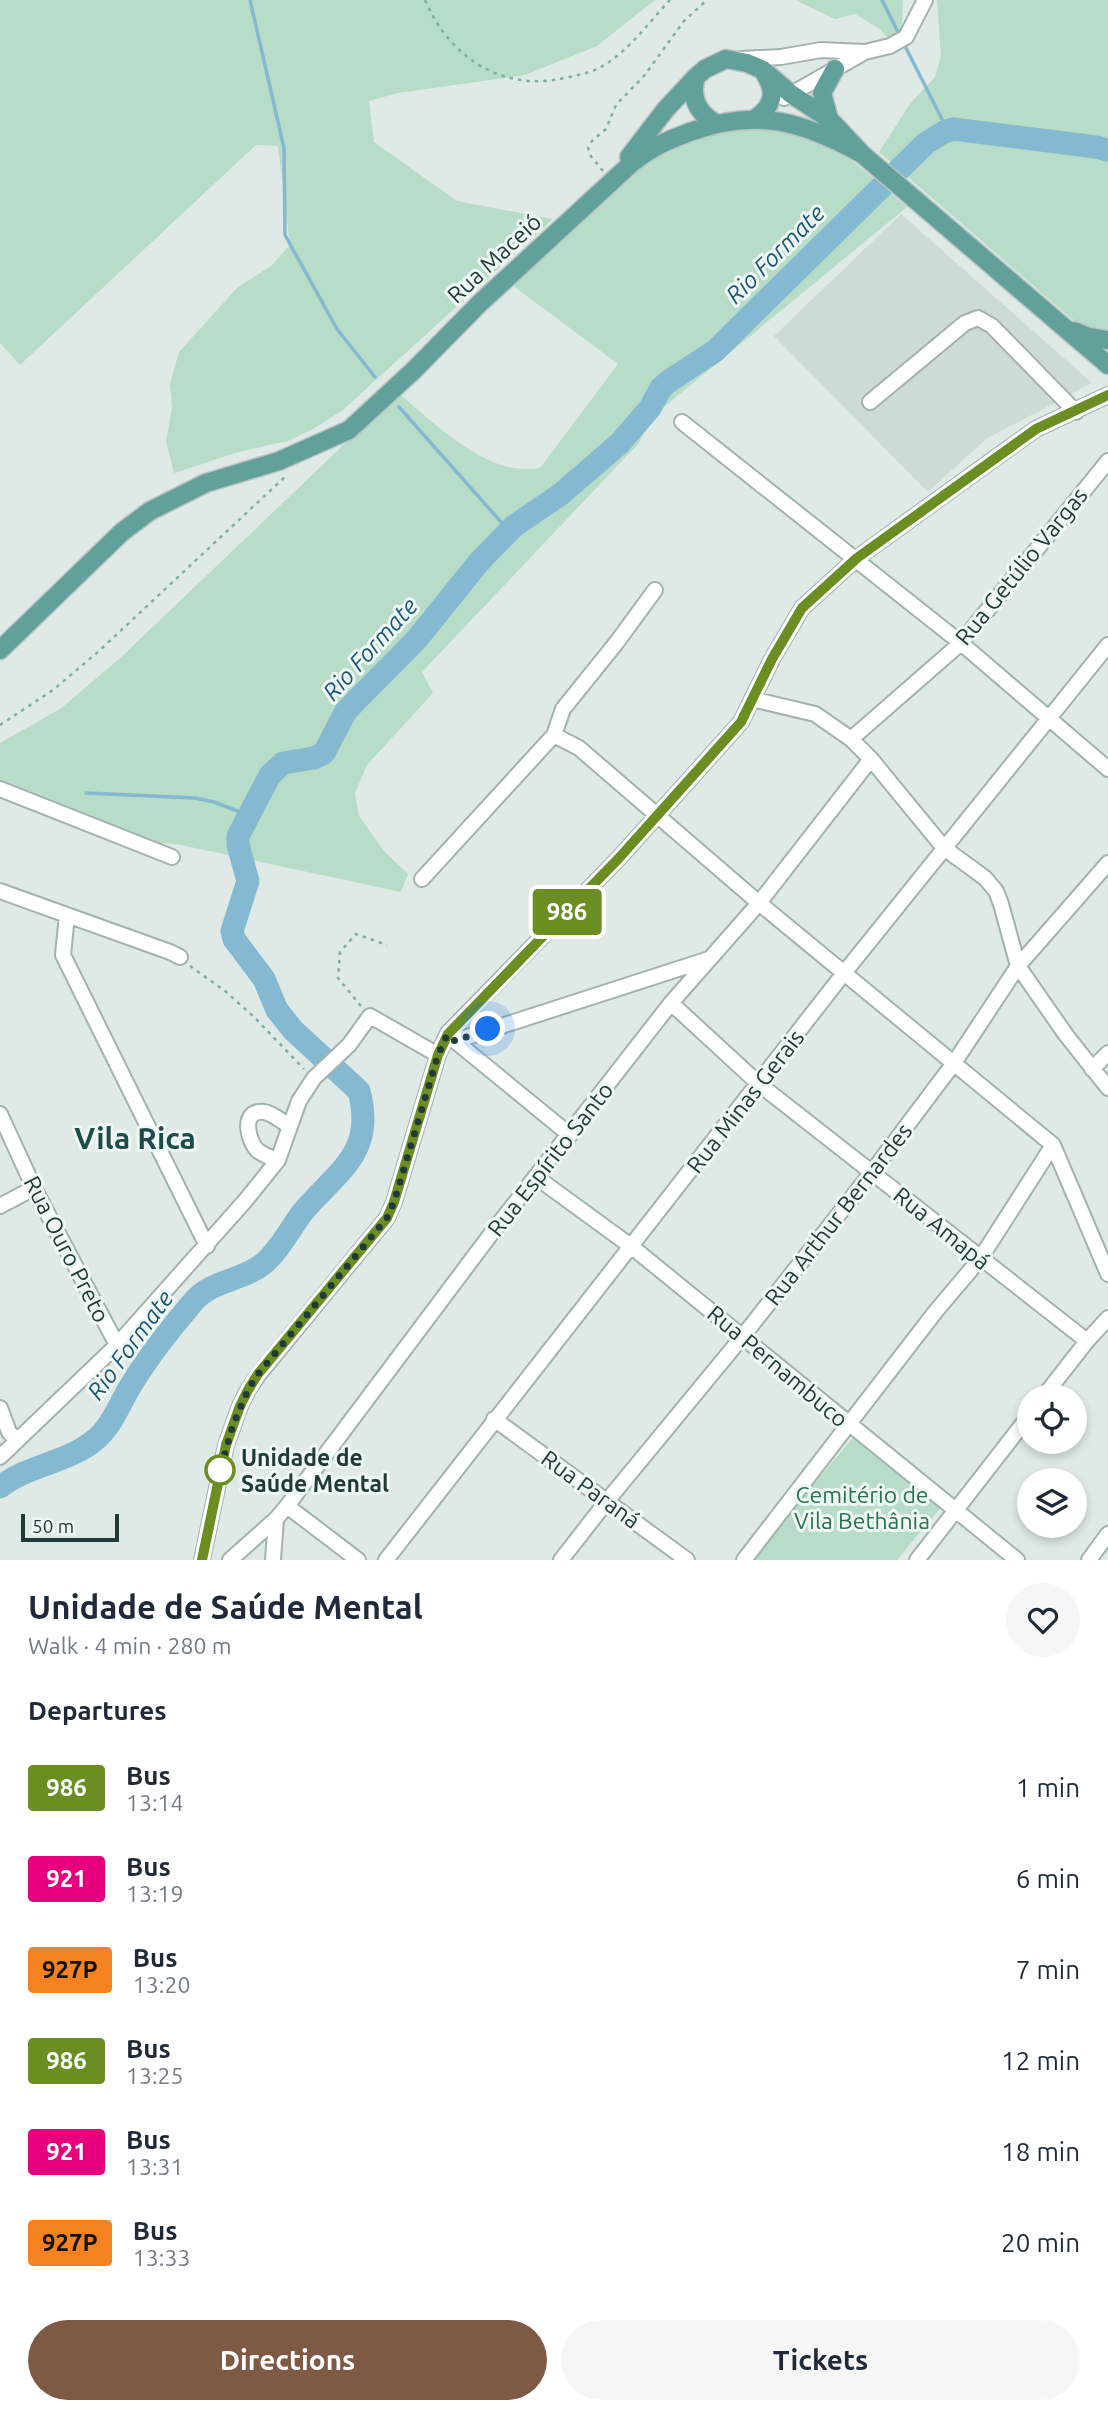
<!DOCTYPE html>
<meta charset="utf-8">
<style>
body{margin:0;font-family:Ubuntu,sans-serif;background:#f6f6f7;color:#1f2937;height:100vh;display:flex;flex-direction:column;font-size:26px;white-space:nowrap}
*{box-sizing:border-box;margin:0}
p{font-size:23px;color:#747a83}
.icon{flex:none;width:38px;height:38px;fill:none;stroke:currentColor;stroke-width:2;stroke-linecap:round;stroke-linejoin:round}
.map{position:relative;height:1560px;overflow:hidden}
.sheet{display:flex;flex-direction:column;background:#fff;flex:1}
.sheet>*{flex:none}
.badge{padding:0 14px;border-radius:5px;font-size:24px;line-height:46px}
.tools{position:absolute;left:1017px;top:1384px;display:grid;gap:14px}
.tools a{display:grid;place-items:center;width:70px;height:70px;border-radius:50%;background:#fff;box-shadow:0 4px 10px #0003;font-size:35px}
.scale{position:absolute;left:21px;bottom:18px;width:98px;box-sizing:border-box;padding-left:7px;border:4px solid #203a38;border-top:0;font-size:19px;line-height:24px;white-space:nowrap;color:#203a38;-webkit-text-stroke:5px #eff7f4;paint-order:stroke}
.you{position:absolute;width:35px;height:35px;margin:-18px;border:5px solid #fff;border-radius:50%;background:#1a73e8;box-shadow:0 0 0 10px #1a73e833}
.map>.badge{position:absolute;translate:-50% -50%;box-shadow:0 0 0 4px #fff}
h2{padding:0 28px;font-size:26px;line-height:63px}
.round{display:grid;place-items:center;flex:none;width:74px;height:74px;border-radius:37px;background:#f6f6f7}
.overview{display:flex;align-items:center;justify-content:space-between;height:119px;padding:0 28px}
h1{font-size:33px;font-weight:700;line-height:52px}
.button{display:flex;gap:14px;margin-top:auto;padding:14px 28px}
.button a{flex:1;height:80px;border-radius:42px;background:#7e5a44;color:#fff;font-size:28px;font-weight:700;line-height:80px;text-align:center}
.button a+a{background:#f6f6f7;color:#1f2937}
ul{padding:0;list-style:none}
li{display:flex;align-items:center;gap:21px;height:91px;padding:0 28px}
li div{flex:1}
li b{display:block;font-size:26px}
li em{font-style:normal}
li .badge{min-width:77px;font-weight:700;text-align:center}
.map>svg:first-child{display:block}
.built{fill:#cddad6}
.green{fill:#b7dcc7}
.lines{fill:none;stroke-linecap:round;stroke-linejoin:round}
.stream{stroke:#85b8d1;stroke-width:3.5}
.river{stroke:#85b8d1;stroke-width:23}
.minor-casing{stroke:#a2b2af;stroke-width:18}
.major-casing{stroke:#bcc4c3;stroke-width:21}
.path{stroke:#7faea8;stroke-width:2.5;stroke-dasharray:3.5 5;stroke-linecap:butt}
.minor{stroke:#fff;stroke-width:14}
.major{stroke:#62a09b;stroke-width:18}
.line-casing{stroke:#fff;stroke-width:16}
.line{stroke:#6b8e23;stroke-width:10}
.walk{stroke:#203a38;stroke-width:7;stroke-dasharray:0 12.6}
.stop-dot{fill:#fff;stroke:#6b8e23;stroke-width:3.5}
.labels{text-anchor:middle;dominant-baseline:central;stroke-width:6;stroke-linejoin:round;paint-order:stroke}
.street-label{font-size:23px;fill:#203a38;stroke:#eff7f4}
.stop-label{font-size:23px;font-weight:bold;fill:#203a38;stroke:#eff7f4;text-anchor:start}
.park-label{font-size:23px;fill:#2a7152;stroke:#eff7f4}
.water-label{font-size:24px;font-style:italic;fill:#1a5776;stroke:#eff7f4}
.district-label{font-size:30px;font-weight:bold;fill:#1c4c49;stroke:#eff7f4}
</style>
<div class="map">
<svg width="1108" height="1560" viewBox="0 0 1108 1560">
<rect width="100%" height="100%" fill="#dfeae7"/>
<!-- built -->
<path class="built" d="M901,214l191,169 -106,56 -58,53 -154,-156z"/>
<!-- green -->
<path class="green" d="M0,0h655l-58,46 -72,29 -127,18 -29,8 5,41 83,59 96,18 -210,191 -30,19 -25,12 -50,11 -64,21 -8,-31 6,-35 -2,-23 9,-32 58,-64 34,-22 19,-21 -12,-99 -22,-1 -236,220 -20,-22z
M795,0h108l-2,49 -10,-7 -11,-13 -25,-15 -20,5z
M937,0h171v334l-22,-4 -20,-16 -187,-162 31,-48 25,-27 6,-21z
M731,129c25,1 56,0 80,9 36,13 66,45 96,69l-254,209 -14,27 -217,229 11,21 -66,72 -12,28 4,23 25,35 24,23 -7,18 -220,-47 -62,-6 -119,-50v-46l60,-34 58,-49 280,-267c37,30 89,85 142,75l78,-104 -106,-79 121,-113 30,-21 26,-12z
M856,1434l86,72 -45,54h-147z"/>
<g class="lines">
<!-- stream -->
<path class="stream" d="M250,0l34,148 1,87 52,94 38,48
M882,0l16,32
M905,46l43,85
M399,407l110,124
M86,793l109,5 19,4 34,13"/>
<!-- river -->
<path class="river" d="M0,1487c28,-22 67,-24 95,-47 17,-14 24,-35 35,-53 18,-31 40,-58 64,-86 18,-21 48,-20 69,-37 16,-13 27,-35 39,-51 34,-41 74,-59 57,-122l-66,-61 -16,-20 -13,-31 -30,-40 -2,-8 16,-50 -10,-36v-9l32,-61 13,-12 31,-5 10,-5 22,-42 71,-72 62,-77 35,-36 47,-32 59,-51 30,-35 11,-20 8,-7 46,-30 211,-208 18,-11 9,-3 143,18 12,3"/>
<!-- minor casing -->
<g class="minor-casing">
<path id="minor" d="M741,59l40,-2 40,-7 43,2
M784,98l81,-46 25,-6 16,-9 19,-37
M870,402l95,-79 13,-5 14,8 84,86
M682,422l279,221 147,126
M752,699l63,15 36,25 20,20 73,89 41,30 11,13 5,13 17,62 48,69 42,53
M554,735l9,-26 54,-67 38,-52
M851,739l110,-96 147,-182
M0,789l172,68
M422,879l132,-144 25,13 180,155 294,242 55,129
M0,891l170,61 10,5
M67,915l-4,40 144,291
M671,1003l88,81 328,257
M449,1036l121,99
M455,1041l254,-82
M1092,1069l16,-16
M0,1114l34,74 83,157
M278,1160c-7,-2 -15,-5 -21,-10 -8,-8 -16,-36 2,-38 10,-2 22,9 30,14
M536,1177l96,70 385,313
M0,1206l34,-18
M1044,1396l43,-55 21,-23
M0,1408l9,24 8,9
M494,1419l193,141
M0,1457l117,-112 128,-144 33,-41 21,-59 15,-23 35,-33 21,-29 68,39
M287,1506l71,54
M202,1560l24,-115 14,-39 8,-16 11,-16 128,-156 7,-16 44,-147 10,-22 171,-175 122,-136 31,-63 30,-51 55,-50 155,-112 24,-17 72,-34
M230,1560l46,-41 11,-13 207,-276 177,-227 88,-100 112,-144
M273,1560l3,-41
M386,1560l458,-587 264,-328
M561,1560l46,-59 136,-165 129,-164 82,-109 64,-97 90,-103
M744,1560l192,-249 44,-52 73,-114
M917,1560l112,-144
M1089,1560l19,-26"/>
</g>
<!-- major casing -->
<g class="major-casing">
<path id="major" d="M696,77c-6,20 1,35 19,46
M756,118c18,-13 20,-26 9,-44
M829,119l-7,-26 13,-24
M629,157l37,-48 30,-32 9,-8 21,-10 21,4 16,7 28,24 38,25 33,35 246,211
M1074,331l15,6 19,3
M0,650l122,-118 28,-21 56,-28 73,-22 70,-31 64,-59 67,-68 153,-141c21,-16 33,-21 57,-30 67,-24 112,-11 172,22"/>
</g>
<!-- path -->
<path class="path" d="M425,0c25,58 77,92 140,78 13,-3 25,-5 36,-11 27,-15 48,-45 69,-67
M603,171l-13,-16 -2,-7 4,-7 14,-12 10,-24 28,-29 40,-55 23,-21
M0,725l53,-35 46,-39 188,-176
M190,966l35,25 29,26 50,52
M361,1006l-23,-28 2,-26 16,-18 31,11"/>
<!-- minor -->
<use href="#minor" class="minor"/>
<!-- major -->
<use href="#major" class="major"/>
</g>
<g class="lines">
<!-- line casing -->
<g class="line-casing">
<path id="line" d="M202,1560l24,-115 14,-39 8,-16 10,-16 129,-156 7,-16 44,-147 10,-21 171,-176 122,-136 31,-63 30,-51 55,-50 179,-129 72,-34"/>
</g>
<!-- line -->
<use href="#line" class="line"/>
<!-- walk -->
<path class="walk" d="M220,1470l-1,4 14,-49 15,-35 10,-16 129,-156 7,-16 44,-147 9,-20 8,6 33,-12"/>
</g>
<!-- markers -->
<circle class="stop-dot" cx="220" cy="1470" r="14"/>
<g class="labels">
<!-- street labels -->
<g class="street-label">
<text transform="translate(494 258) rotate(-43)">Rua Maceió</text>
<text transform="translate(1021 566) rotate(-51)">Rua Getúlio Vargas</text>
<text transform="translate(745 1101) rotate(-52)">Rua Minas Gerais</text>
<text transform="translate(550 1159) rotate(-52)">Rua Espírito Santo</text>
<text transform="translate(838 1214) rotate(-52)">Rua Arthur Bernardes</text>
<text transform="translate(942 1228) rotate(39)">Rua Amapá</text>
<text transform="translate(67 1249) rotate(63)">Rua Ouro Preto</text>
<text transform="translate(778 1366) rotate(40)">Rua Pernambuco</text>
<text transform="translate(591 1489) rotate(36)">Rua Paraná</text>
</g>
<!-- stop labels -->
<g class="stop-label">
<text x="241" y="1457">Unidade de<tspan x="241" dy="26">Saúde Mental</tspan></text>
</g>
<!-- park labels -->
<g class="park-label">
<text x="862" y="1494">Cemitério de<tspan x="862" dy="26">Vila Bethânia</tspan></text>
</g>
<!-- water labels -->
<g class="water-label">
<text transform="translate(775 254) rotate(-45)">Rio Formate</text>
<text transform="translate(370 649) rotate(-48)">Rio Formate</text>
<text transform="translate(130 1345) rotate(-54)">Rio Formate</text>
</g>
<!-- district labels -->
<g class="district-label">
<text x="135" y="1138">Vila Rica</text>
</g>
</g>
</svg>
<div class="tools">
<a><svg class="icon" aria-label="locate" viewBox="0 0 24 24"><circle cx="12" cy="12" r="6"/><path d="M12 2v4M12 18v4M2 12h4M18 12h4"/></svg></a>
<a><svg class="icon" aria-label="layers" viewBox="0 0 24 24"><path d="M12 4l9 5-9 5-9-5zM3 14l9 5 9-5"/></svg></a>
</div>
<div class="scale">50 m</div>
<div class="you" style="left:488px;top:1029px"></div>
<b class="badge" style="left:567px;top:912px;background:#6b8e23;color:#fff">986</b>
</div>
<section class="sheet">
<div class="overview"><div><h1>Unidade de Saúde Mental</h1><p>Walk · 4 min · 280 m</p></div><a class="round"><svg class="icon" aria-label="heart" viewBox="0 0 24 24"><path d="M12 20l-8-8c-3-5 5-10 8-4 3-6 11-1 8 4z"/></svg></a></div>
<h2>Departures</h2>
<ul>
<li><span class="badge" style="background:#6b8e23;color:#fff">986</span><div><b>Bus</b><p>13:14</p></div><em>1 min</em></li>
<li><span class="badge" style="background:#e6007e;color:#fff">921</span><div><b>Bus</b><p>13:19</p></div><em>6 min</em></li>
<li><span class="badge" style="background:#f58220;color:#111">927P</span><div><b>Bus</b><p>13:20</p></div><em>7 min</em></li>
<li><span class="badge" style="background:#6b8e23;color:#fff">986</span><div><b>Bus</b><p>13:25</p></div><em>12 min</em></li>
<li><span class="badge" style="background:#e6007e;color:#fff">921</span><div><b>Bus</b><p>13:31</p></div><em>18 min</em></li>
<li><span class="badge" style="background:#f58220;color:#111">927P</span><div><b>Bus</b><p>13:33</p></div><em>20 min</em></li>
</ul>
<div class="button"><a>Directions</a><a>Tickets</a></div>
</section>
